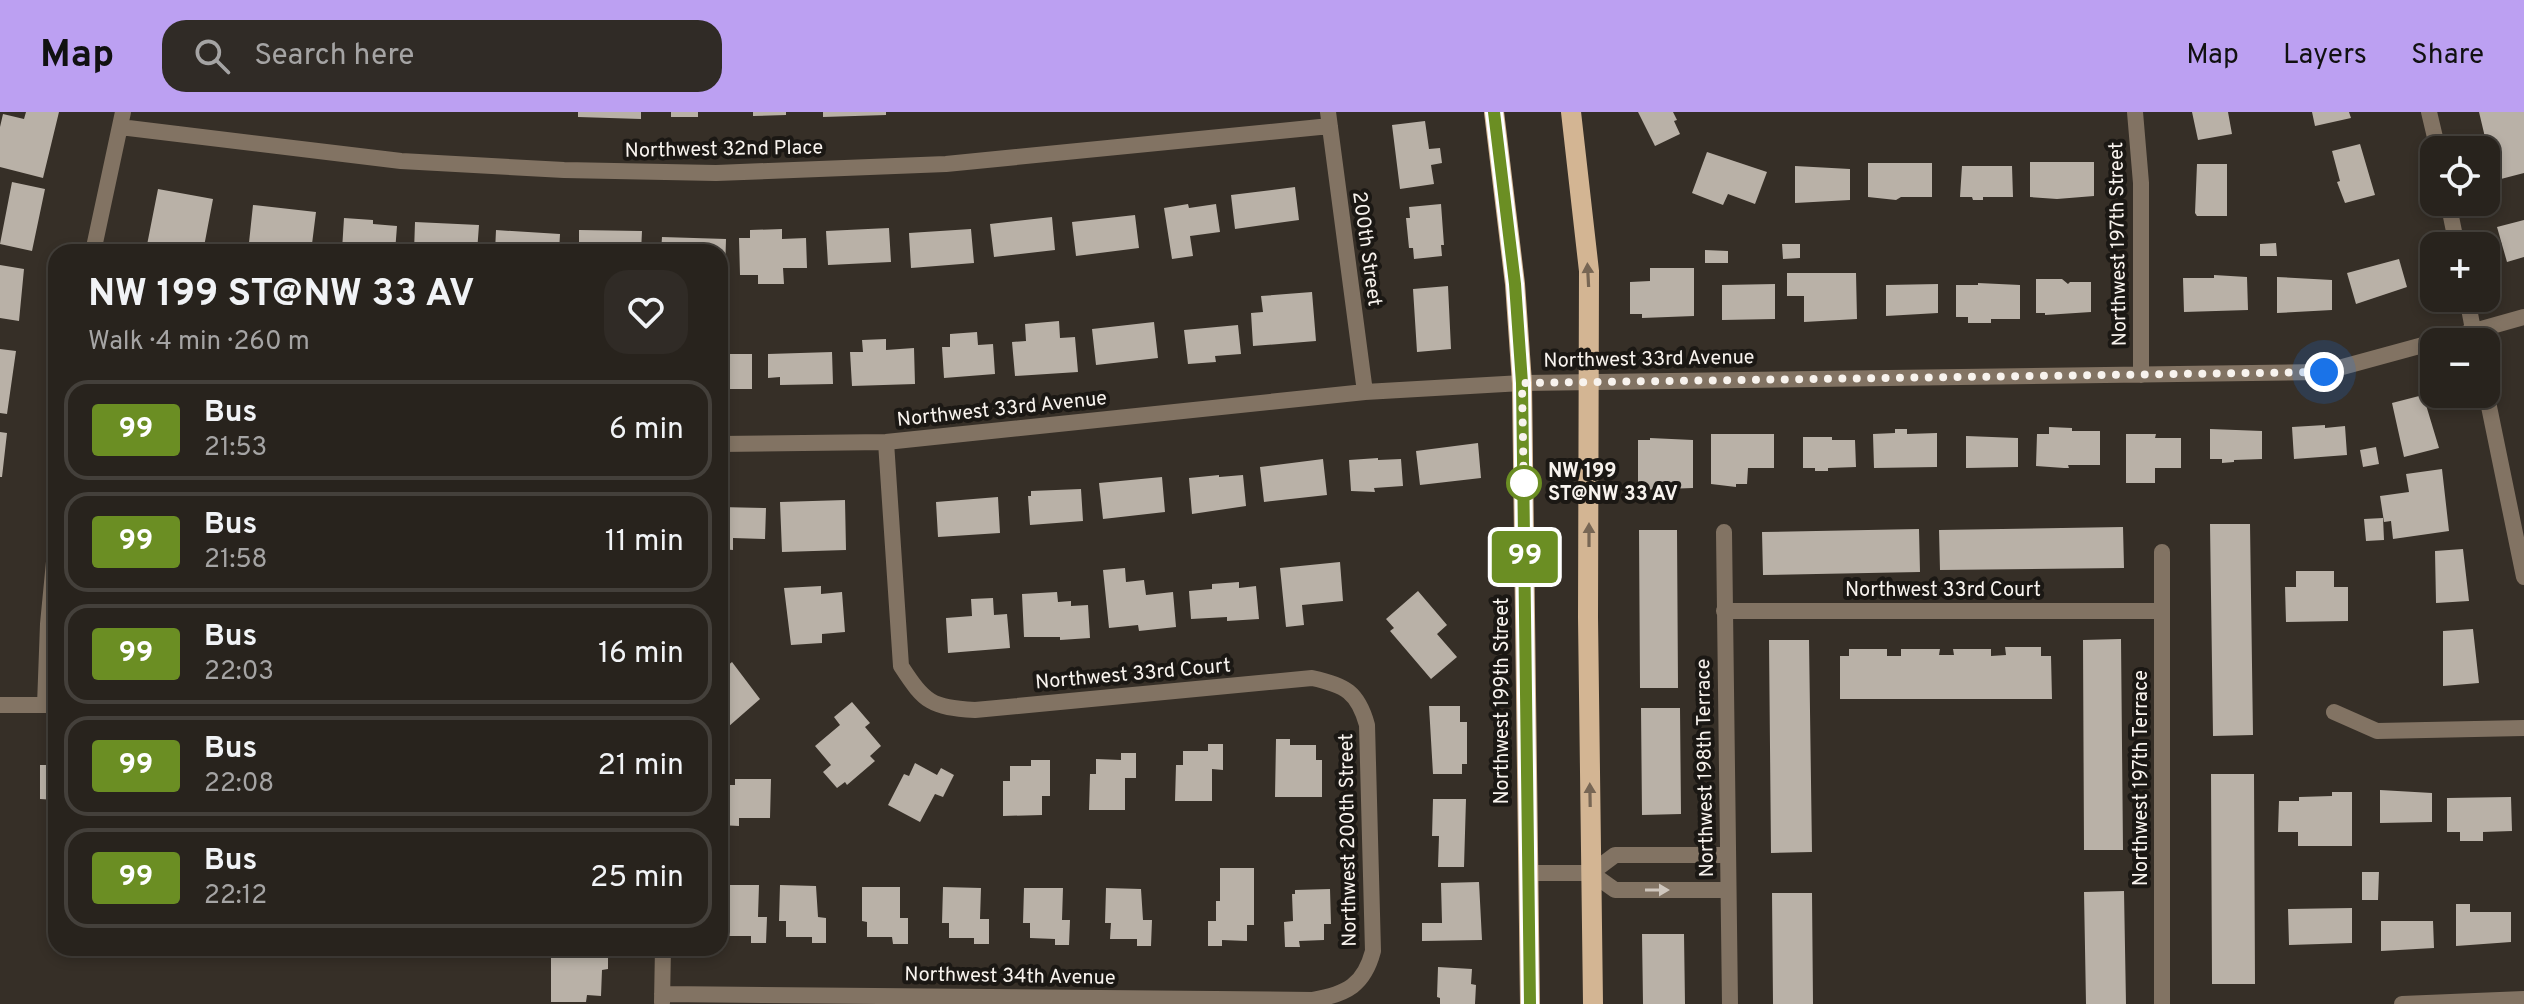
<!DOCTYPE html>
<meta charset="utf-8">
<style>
body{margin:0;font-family:Overpass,sans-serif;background:#302b26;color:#f1f3f6;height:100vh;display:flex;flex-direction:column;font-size:30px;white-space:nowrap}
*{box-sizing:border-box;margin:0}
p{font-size:26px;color:#a5a4a4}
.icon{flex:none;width:44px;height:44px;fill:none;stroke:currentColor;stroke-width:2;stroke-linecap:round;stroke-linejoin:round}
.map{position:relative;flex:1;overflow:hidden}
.drawer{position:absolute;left:48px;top:132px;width:680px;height:712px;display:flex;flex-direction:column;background:#28231d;border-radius:24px;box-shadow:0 4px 12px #0003,0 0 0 2px #44403b}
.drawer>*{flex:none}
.badge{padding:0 16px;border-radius:6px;font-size:28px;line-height:52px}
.fabs{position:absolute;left:2420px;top:24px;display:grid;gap:16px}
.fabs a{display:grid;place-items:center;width:80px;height:80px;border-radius:16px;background:#28231d;box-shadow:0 4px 12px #0003,0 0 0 2px #44403b;font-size:40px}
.you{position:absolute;width:40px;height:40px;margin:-20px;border:6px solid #fff;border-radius:50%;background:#1a73e8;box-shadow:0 0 0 12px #1a73e833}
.map>.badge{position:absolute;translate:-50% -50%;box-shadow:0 0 0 4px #fff}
.round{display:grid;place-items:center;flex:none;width:84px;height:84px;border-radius:24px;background:#302b26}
.overview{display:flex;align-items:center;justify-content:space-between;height:136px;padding:0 40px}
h1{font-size:38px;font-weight:700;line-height:60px}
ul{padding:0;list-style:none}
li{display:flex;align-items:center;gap:24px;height:100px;margin:0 16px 12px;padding:0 24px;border:4px solid #44403b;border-radius:24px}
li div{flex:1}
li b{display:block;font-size:30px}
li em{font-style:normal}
li .badge{min-width:88px;font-weight:700;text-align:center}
header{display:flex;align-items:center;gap:48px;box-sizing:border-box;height:112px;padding:0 40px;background:#bca0f2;color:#111}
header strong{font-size:38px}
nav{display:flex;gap:44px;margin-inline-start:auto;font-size:28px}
.search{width:560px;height:72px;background:#302b26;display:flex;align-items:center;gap:20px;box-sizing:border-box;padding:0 28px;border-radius:24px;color:#a5a4a4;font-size:30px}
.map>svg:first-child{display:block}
.building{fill:#b9b1a7}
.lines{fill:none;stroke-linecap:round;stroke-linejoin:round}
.minor{stroke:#827363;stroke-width:16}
.primary{stroke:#d3b593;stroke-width:20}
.oneway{fill:#776654}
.oneway2{fill:#cfc6bd}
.line-casing{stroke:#fff;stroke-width:18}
.line{stroke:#6b8e23;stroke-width:12}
.walk{stroke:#f8f3ee;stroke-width:8;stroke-dasharray:0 14.4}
.stop-dot{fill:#fff;stroke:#6b8e23;stroke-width:4}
.labels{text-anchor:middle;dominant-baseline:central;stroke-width:8;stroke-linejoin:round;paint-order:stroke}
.street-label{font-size:20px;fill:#f8f3ee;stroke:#1b1814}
.stop-label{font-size:20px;font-weight:bold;fill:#f8f3ee;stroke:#1b1814;text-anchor:start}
</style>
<header>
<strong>Map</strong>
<div class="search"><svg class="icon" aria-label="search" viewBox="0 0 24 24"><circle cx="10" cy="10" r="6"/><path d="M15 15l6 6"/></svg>Search here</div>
<nav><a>Map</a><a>Layers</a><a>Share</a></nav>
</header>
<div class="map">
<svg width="2524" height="892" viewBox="0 0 2524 892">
<rect width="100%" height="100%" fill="#362f27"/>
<!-- building -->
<path class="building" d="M26,0h33l-16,66 -43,-11v-40l3,-13 21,5z
M578,0h63v7l-63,-2z
M671,0h27v5h-27z
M753,0h33v3l-33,1z
M823,0h63v3l-63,2z
M1638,0h35l4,8 -3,1 6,13 -25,12z
M2192,0h36l4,22 -34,6z
M2312,0h37l2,6 -36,8z
M2479,0h45v61l-27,7 -5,-18 -6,-6v-6h-4l-2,-7 5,-2 -1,-8z
M1425,9l4,28 11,-1 2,15 -11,2 3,19 -34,5 -8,-64z
M2360,32l15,51 -30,8 -8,-21 3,-1 -8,-30z
M1707,40l60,20 -12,32 -27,-10 -5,11 -31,-12z
M2030,50h64v34l-37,3 -27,-2z
M1868,51h64v34h-31l-5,3 -28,-3z
M2197,52h30v52h-30l-2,-3z
M1795,54l55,3v31l-55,3z
M1962,54h50l1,31h-30v3h-10l-1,-3h-12z
M12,70l33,7 -13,62 -32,-7z
M1295,75l4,33 -64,9 -4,-34z
M158,77l55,10 -10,53 -57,-2z
M1188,92l1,4 27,-4 4,28 -30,4 3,20 -21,3 -8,-51z
M1441,92l3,41h-3l1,11 -28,3 -1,-11h-4l-3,-30h4l-1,-11z
M253,93l63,7 -5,40h-63z
M1135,103l4,33 -63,8 -4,-34z
M1052,105l3,33 -61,7 -4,-33z
M344,106l29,2v4l24,2 -2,26 -53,-2z
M2524,108v37l-17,5 -10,-35z
M415,110l64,3 -2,27h-63z
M889,116l2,34 -63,3 -2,-34z
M782,117v10l24,-1 1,30h-24l1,16h-26v-9h-18l-1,-37h11v-8z
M971,117l3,34 -63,5 -2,-35z
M496,118l64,4 -1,18h-64z
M579,118l63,1 -1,21h-62z
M662,125l64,2 -1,34h-5v-21h-59z
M2276,131l1,13h-17v-12z
M1782,132h18v14l-17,1z
M1705,138l23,1v12h-23z
M2399,147l8,28 -51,17 -9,-31z
M0,153l24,4 -5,52 -19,-3z
M1650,156h44v48l-52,2v-4h-12v-32l20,-1z
M1787,161h69l1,46 -53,3v-26h-17z
M2214,163l33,2 1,33 -64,2 -1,-34h31z
M2277,165l55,3v30l-55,3z
M2036,167h26l6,5 2,-2h21v30l-46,3v-2h-9z
M1978,171l42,2v34h-29v4h-23v-6h-12v-32h22z
M1775,172v35l-53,1v-35z
M1938,172v29l-52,3v-31z
M1448,174l3,63 -34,3 -4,-63z
M1312,180l4,49 -63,5 -2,-33 12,-1 -2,-16z
M1059,209l1,17 15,-1 3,35 -63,4 -3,-34 14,-1 -1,-17z
M1154,210l4,36 -62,7 -4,-36z
M1238,213l3,29 -26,2 1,6 -28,2 -4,-34z
M977,220l1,13 15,-1 2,30 -51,4 -2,-31h8v-13z
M886,227v11l28,-2 1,36 -63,2 -2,-34h13l-1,-12z
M0,237l16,2 -9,63 -7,-1z
M832,240l1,32 -53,1v-8l-12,1v-24z
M720,242h32v35h-32z
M2423,283l16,53 -35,9 -12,-54z
M2325,313v3l20,-2 2,29 -53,4 -2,-32z
M2049,315l23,1v3h28v34h-32l1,3h-5l-28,-2 1,-32h12z
M1895,317h12v5l30,-1v34l-63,1 -1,-34 22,-1z
M2210,317l52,2v28l-28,1v2l-12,1v-4h-12z
M0,320l7,1 -5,44h-2z
M1711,322h63v34h-26l-1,16h-11v3l-25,-3z
M2126,322h30l-1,4h26v30h-26v15h-29z
M1966,324l52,2v29l-52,1z
M1803,325h29v3h23l1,27 -28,1v3h-13v-3h-12z
M1650,326l43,2v48l-55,2v-50h12z
M1478,331l3,35 -61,7 -4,-34z
M2376,335l3,17 -16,3 -3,-17z
M1378,346v2l23,-1 2,27 -29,2 1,4 -24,-1 -2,-31z
M1323,347l4,36 -63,7 -4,-35z
M2442,357l7,62 -56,8 -2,-18 -7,1 -4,-26 29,-4 -3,-18z
M1219,363v2l24,-2 3,31 -54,8 -3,-36z
M1162,365l3,35 -62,7 -4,-36z
M1081,377l2,32 -53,4 -2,-29h3v-5z
M998,385l2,36 -62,4 -2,-35z
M845,388l1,50 -64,2 -2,-50z
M720,395l46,1 -1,31 -32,-1v12l-13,-1z
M2383,406l1,22 -18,1 -2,-22z
M2210,412h40l3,211 -40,1z
M2123,415l1,41 -184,2 -1,-40z
M1919,417l1,43 -157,3 -1,-43z
M1639,418h38l1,158h-38z
M2463,437l6,52 -33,2 -1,-52z
M1340,450l3,39 -41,4 2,20 -18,2 -6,-59z
M1125,456l1,14 18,-2 2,15 27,-3 3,35 -37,4 -1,-6 -29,3 -6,-58z
M2296,459h38v16h14v34l-62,1 -1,-35h11z
M1239,470v6l17,-2 3,33 -32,2v-4l-36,2 -2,-28 23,-2v-5z
M821,474v8l21,-2 3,40 -23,2v9l-31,2 -7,-57z
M1418,479l29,34 -10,9 20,23 -26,22 -41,-48 4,-3 -8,-9z
M1057,480l1,10 13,-1v5l17,-1 2,33 -30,2v-3h-36l-2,-43z
M993,486l1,17 13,-1 3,34 -62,5 -2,-35 26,-2 -1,-17z
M2473,517l6,54 -36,3v-55z
M2121,527l2,211h-39l-1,-210z
M1769,528h40l3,212 -41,1z
M2005,535h36v9h10l1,43h-212v-43h9v-7h38v7h14v-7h39l-1,6h15l-1,-6h38v7l15,-1z
M732,550l28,37 -40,35v-62z
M852,590l18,21 -5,4 16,19 -11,10 5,5 -28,24 -2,-3 -8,6 -14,-16 8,-7 -16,-19 25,-21 -6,-8z
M1429,594h31v16h7v42h-5v10h-29z
M1641,596h39l1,106 -39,1z
M1276,627h14v6h26v15h6v37h-47z
M1208,632h15v26l-11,-1v32h-37l1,-36h7v-14h25z
M1121,641h15v25h-11v32h-36l1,-36h6v-15l25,1z
M1031,648h19v36h-8v19l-39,1v-35h7v-15h21z
M915,651l22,12 4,-7 13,7 -11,22 -8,-3 -15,28 -32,-17 16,-31 5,2z
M40,653h16v35l-16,-1z
M2211,662h43l1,210h-43z
M735,667h36l-1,39h-31v8l-19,-1 1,-40h14z
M2380,678l52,3v29l-52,1z
M2332,680h20v54h-54v-14h-20l1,-31h20v-4l33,-1z
M2511,685l1,34 -29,1v9h-23v-9h-13v-34z
M1433,687h33l-2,68h-26l1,-31h-7z
M1220,756h34v57h-7v16l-25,-1v6h-14v-25h8v-20h4z
M2362,760h17l-1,28h-16z
M1479,770l3,58 -60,1v-18h20l-1,-40z
M720,773h39l-1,32h9l-1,26h-15v-7h-24v-15h-7z
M780,773l36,1 2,31 8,1v25h-14v-6h-26v-16h-7z
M862,775h38v31h8v26h-15l-1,-7h-25v-15l-5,-1z
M943,775l38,1 -1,31h9v25h-15v-6h-25v-15h-7z
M1024,776h39l-1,32h8l-1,25h-14v-6l-25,-1v-15h-7z
M1106,776l35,1 2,31h9l-1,26h-14v-7h-27l1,-16h-6z
M1330,777l1,35h-7v16l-25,1 1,6h-15l-1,-25 9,-1 -1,-27h3v-4z
M2124,779l2,113h-40l-2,-112z
M1772,781h40l1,111h-40z
M2456,792h14v8h41v30l-55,4z
M2352,796v35l-63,2 -1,-36z
M2381,809h52l1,27 -53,3z
M1642,822h42l1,70h-42z
M551,837h23v6h34v14l-6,1 -1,26 -14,-1 -1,7h-35z
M1438,855l34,2 -1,15 5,1 -1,19h-35v-6l-3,-1z"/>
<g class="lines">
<!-- minor -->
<path class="minor" d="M1328,0l37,280
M2135,0l6,71v192
M2429,0l9,38
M120,15l281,34 163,9 152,3 230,-9 384,-38
M2448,90l9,44
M93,140l30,-140
M2467,186l8,42
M2435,230l89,-25
M2486,280l38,185
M720,332l166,-2 479,-50 157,-9 802,-11 110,-30
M1724,420l6,472
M2162,440v452
M1724,499h438
M0,593h54
M45,593l3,-81 8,-83
M2334,600l43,19 147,-3
M1528,761h63l24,17h112
M1591,761l24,-18h112
M662,882l651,6c34,-6 51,-15 60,-49l-6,-226c-9,-33 -22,-40 -55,-47l-337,32c-44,-3 -50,-7 -74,-44l-15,-224
M662,890l1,-54
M2402,892l122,-5"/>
<!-- primary -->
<path class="primary" d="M1494,0l21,172 7,99 8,621
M1571,0l18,159 -1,346 5,387"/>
</g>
<!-- one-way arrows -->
<defs><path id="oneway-solid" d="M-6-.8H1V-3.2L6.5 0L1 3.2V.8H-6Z" transform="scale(2)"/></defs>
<g class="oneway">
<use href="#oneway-solid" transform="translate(1588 163) rotate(-93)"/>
<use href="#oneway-solid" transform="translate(1589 423) rotate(-90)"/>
<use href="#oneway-solid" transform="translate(1590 683) rotate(-91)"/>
</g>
<use class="oneway2" href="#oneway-solid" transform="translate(1657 778)"/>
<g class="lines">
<!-- line casing -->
<g class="line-casing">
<path id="line" d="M1494,0l21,172 7,99 8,621"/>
</g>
<!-- line -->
<use href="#line" class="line"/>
<!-- walk -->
<path class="walk" d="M1524,371v13l-2,-113 802,-11"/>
</g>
<!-- markers -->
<circle class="stop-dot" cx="1524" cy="371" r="16"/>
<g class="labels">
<!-- street labels -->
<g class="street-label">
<text transform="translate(724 38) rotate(-1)">Northwest 32nd Place</text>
<text transform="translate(2119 132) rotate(-91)">Northwest 197th Street</text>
<text transform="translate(1366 137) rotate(82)">200th Street</text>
<text transform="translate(1649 248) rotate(-1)">Northwest 33rd Avenue</text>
<text transform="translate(1002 298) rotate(-6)">Northwest 33rd Avenue</text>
<text x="1943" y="479">Northwest 33rd Court</text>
<text transform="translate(1133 563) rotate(-5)">Northwest 33rd Court</text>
<text transform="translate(1503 589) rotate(-90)">Northwest 199th Street</text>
<text transform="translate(1706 656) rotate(-91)">Northwest 198th Terrace</text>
<text transform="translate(2142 666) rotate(-90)">Northwest 197th Terrace</text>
<text transform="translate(1349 728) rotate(-91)">Northwest 200th Street</text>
<text transform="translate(1010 865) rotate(1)">Northwest 34th Avenue</text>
</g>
<!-- stop labels -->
<g class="stop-label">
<text x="1548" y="360">NW 199<tspan x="1548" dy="23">ST@NW 33 AV</tspan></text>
</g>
</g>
</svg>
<div class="fabs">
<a><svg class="icon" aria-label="locate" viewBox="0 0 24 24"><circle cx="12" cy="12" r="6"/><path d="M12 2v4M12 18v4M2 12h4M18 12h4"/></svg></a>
<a>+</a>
<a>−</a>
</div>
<div class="you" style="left:2324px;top:260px"></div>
<b class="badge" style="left:1525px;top:445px;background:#6b8e23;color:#fff">99</b>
<section class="drawer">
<div class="overview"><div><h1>NW 199 ST@NW 33 AV</h1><p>Walk · 4 min · 260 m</p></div><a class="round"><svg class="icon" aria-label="heart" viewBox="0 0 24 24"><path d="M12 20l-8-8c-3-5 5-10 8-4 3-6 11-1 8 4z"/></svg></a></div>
<ul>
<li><span class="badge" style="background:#6b8e23;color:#fff">99</span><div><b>Bus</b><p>21:53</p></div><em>6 min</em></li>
<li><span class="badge" style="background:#6b8e23;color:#fff">99</span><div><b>Bus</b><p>21:58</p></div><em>11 min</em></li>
<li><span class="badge" style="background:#6b8e23;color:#fff">99</span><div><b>Bus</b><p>22:03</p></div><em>16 min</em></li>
<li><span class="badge" style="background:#6b8e23;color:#fff">99</span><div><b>Bus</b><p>22:08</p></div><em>21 min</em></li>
<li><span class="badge" style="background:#6b8e23;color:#fff">99</span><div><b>Bus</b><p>22:12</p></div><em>25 min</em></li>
</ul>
</section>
</div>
